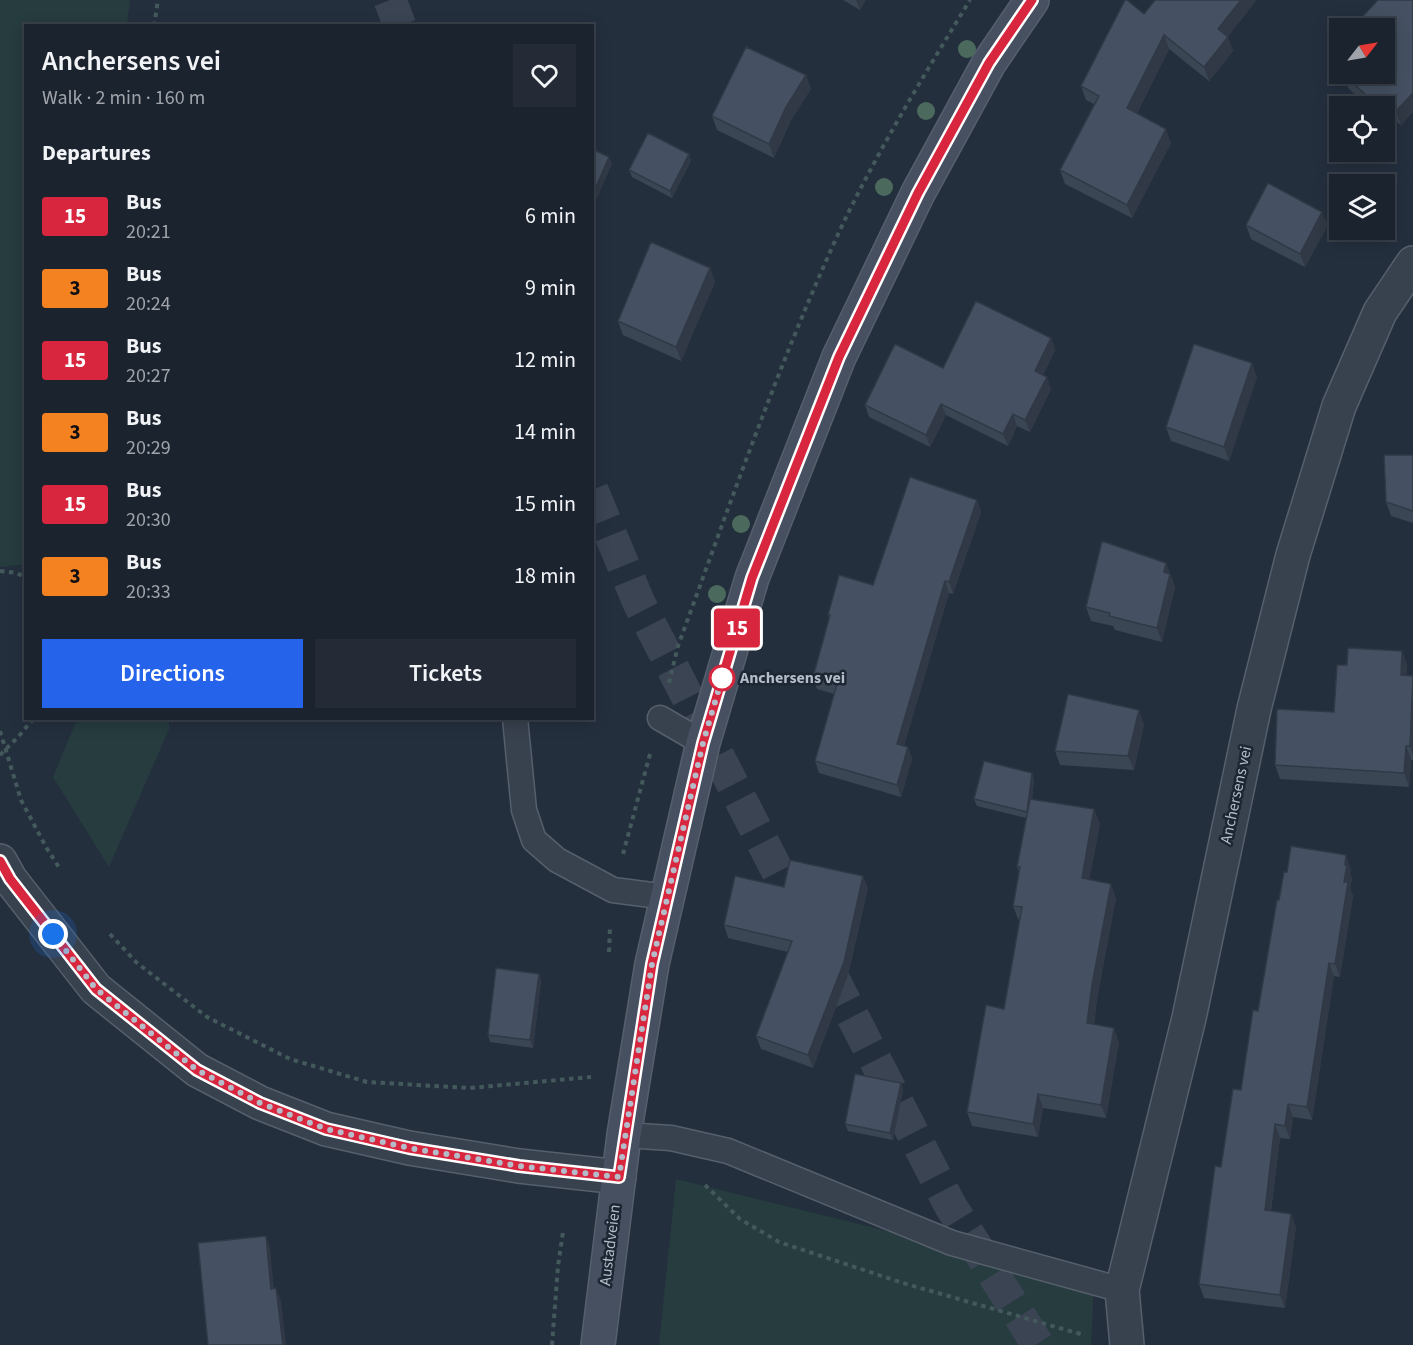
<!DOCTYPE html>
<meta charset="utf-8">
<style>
body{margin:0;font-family:"Source Sans 3",sans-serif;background:#242b36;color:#f1f3f6;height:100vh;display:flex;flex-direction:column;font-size:22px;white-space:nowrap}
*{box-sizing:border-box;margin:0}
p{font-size:20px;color:#a0a4aa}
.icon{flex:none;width:33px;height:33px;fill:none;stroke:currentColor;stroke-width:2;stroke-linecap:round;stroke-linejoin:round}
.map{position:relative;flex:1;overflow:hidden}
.side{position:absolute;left:24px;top:24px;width:570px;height:696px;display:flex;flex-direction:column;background:#1b232e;border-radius:0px;box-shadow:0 3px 15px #0003,0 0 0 2px #39404a}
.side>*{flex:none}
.badge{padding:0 12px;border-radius:4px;font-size:21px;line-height:39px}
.needle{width:39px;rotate:59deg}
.fabs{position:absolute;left:1329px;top:18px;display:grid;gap:12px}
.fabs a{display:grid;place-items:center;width:66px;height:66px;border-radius:0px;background:#1b232e;box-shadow:0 3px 15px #0003,0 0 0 2px #39404a;font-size:30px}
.you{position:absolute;width:30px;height:30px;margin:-15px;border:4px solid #fff;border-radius:50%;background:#1a73e8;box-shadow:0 0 0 9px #1a73e833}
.map>.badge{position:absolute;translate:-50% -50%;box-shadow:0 0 0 3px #fff}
h2{padding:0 18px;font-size:22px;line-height:54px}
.round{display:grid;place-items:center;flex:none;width:63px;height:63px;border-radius:0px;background:#242b36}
.summary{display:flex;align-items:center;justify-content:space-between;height:102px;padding:0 18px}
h1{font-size:28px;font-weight:600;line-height:45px}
.cta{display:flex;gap:12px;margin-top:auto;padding:12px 18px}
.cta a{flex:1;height:69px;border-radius:0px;background:#2563eb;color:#fff;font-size:24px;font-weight:600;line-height:69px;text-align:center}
.cta a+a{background:#242b36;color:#f1f3f6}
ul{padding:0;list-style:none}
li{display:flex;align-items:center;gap:18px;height:72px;padding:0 18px}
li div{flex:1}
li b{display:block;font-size:22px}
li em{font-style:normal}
li .badge{min-width:66px;font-weight:700;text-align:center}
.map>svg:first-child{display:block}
.green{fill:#263c3f}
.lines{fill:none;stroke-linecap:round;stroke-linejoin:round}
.trunk-tunnel{stroke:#3a4453;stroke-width:33;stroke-dasharray:33 16;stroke-linecap:butt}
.service-casing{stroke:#565f6c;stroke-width:27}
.minor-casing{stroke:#565f6c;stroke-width:36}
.secondary-casing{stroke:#565f6c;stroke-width:36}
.path{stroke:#44595c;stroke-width:4;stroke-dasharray:4.5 4.5;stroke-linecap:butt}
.service{stroke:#38414e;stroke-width:24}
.minor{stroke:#38414e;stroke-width:33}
.secondary{stroke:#465061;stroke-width:33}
.path-bridge{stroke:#44595c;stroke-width:4;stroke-dasharray:4.5 4.5;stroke-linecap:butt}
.tree{fill:#4b6a5d}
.wall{fill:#3b4654}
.shaded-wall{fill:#303945}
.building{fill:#455162;stroke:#303945;stroke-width:1.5}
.line-casing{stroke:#fff;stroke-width:14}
.line{stroke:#d7263d;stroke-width:9}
.walk{stroke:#b4bcc9;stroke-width:6;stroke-dasharray:0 10.8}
.stop-dot{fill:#fff;stroke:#d7263d;stroke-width:3}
.labels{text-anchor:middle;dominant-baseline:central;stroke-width:5;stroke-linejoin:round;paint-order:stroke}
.stop-label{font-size:16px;font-weight:bold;fill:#b4bcc9;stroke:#1d2633;text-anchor:start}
.street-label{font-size:16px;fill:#b4bcc9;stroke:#1d2633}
</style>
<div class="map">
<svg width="1413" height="1345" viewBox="0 0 1413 1345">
<rect width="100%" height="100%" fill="#242f3e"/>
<!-- green -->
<path class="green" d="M0,0h130l-3,25 -101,1v538l-26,3z
M77,719h92v10l-60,138 -56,-90z
M676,1179l418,103 -3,63h-432z"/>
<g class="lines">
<!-- trunk-tunnel -->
<path class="trunk-tunnel" d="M390,0l10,26
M592,490l47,113 311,602 88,140"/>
<!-- service casing -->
<g class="service-casing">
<path id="service" d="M515,718l9,92 10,30 23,20 56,30 54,7
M660,718l43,25
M624,1135l47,3 57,13 224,92 170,47"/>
</g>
<!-- minor casing -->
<g class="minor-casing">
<path id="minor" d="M0,861l10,18 86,110 101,81 63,33 66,26 83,19 110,18 100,11
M1127,1345l-5,-55 67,-272 65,-309 39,-154 46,-149 41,-94 33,-49"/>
</g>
<!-- secondary casing -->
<g class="secondary-casing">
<path id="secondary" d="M598,1345l26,-210 28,-171 51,-221 49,-165 87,-221 79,-164 71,-130 43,-63"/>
</g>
<!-- path -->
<path class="path" d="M154,26l4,-26
M0,571l17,2 9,5
M669,683l9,-37c51,-139 100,-281 162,-416 38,-80 84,-155 130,-230
M0,731l21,69 25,47 14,22
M19,736l15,-18
M623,854l27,-100
M110,934l27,29 70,54 83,42 77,23 103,6 121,-11
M609,952l1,-26
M705,1185l35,34 39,23 124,41 181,52
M552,1345l6,-79 5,-34"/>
<!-- service -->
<use href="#service" class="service"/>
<!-- minor -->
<use href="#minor" class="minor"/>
<!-- secondary -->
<use href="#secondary" class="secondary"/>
<!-- path-bridge -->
<path class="path-bridge" d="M0,755l19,-19"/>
</g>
<!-- trees -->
<g class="tree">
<circle cx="967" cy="49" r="9"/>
<circle cx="926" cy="111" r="9"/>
<circle cx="884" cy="187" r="9"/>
<circle cx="741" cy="524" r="9"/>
<circle cx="717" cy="594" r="9"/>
</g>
<!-- wall -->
<path class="wall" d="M843,0h23l-6,10z
M1413,0v112l-12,13 -4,-3 -6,6 -7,-6v-16h-16l-20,-18 -5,-14h41l-21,-58z
M1144,14l84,23 5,14 -24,30 -40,-32 -32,64 34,30 -39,75 -67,-34 -5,-14 34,-66 -8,-4 -5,-14z
M806,75l5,14 -20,31 -17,38 -57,-28 -5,-14z
M689,154l2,7 -19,37 -40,-21 -3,-7z
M1246,225h82l-23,42 -54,-28z
M710,268l5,14 -34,79 -58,-26 -5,-14z
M1051,338l4,12 -12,25 8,14 -21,43 -13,-6 -9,20 -62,-31 -16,32 -61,-30 -4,-12 78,-37z
M1257,377l-28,84 -58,-20 -5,-14z
M1413,455v68l-22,-7 -5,-14z
M977,500l4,12 -28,82 -4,-1 -45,153 4,1 4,12 -11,38 -82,-24 -4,-12 19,-67 -17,-5 -4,-12 16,-58 -1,-4 45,-30z
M1166,563l9,24 -13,55 -47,-12 -2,-4 -22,-5 -5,-14z
M1402,651l5,14 -1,11h7v84h-2l-2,27 -129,-8 -5,-14 59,-53 13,-47z
M1144,724l-10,46 -74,-5 -5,-14z
M1034,780l-2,19 68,24 -11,57 27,18 -19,101 -3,26 25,17 -13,76 -63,-10 -5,29 -66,-11 -5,-14 37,-103 16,-89 -2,-1 -5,-13 6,-34 -2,-5 9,-49 -49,-12 -3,-7z
M1351,869l-1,5 2,4 -2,10 3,8 -13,81 -6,-1 -22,144 -19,-3 -3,22 -10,-1 -9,73 25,16 -11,81 -81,-10 -5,-14 22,-117 20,-77 17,-79 21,-111 8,-28z
M784,887l84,1 -20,87 -35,93 -52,-19 -5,-13 32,-84 -60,-14 -4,-13z
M539,974l2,7 -8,67 -43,-6 -2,-7z
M901,1083l2,7 -10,50 -45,-9 -3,-7z"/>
<!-- shaded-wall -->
<path class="shaded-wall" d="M856,0h10l-6,10z
M1241,0h16l-34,43 -5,-14z
M1164,35l5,14 -37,73 -5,-14z
M1228,37l5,14 -24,30 -5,-14z
M806,75l5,14 -20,31 -17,38 -5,-14 17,-37z
M1413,93v19l-12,13 -5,-14z
M1392,108l5,14 -6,6 -5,-14z
M1166,129l5,14 -39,75 -5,-13z
M689,154l2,7 -19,37 -2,-7z
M609,157l3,7 -19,44 -1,-12z
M1322,212l6,13 -23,42 -5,-13z
M710,268l5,14 -34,79 -5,-14z
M1051,338l4,12 -16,32 -4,-11z
M1252,363l5,14 -28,84 -5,-14z
M1047,377l4,12 -21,43 -5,-12z
M941,404l5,11 -16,32 -4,-12z
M1013,414l4,12 -9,20 -5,-12z
M977,500l4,12 -28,82 -4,-12z
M1166,563l9,24 -13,55 -5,-14 7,-56z
M945,581l4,12 -48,163 -4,-12z
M1402,651l5,14 -1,24 -5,-14z
M1413,684v71l-3,-9z
M1139,710l5,14 -10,46 -6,-14z
M1406,746l5,14 -2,27 -5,-14z
M908,747l4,12 -11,38 -4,-12z
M1032,773l2,7 -4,39 -3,-7z
M1094,809l6,14 -13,69 -5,-14z
M1346,855l5,14 -1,5 2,4 -2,10 3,8 -13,81 -5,-13z
M863,876l5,12 -20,87 -35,93 -5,-13z
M1111,884l5,14 -19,101 -5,38 -5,-14 5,-38z
M1329,963l5,13 -22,144 -5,-13z
M539,974l2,7 -8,67 -3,-8z
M1114,1028l5,14 -13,76 -5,-13z
M901,1083l2,7 -10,50 -3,-7z
M1038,1094l5,14 -5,29 -5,-13z
M1288,1104l5,13 -3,22 -5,-13z
M1275,1124l5,14 -11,85 -4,-13z
M1291,1214l5,13 -11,81 -5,-13z
M266,1236l4,12 5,53 -4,-12z
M276,1288l5,13 5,44h-3z"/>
<!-- building -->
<path class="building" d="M1125,0h2l17,14 11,-14h86l-23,29 10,8 -24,30 -40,-32 -37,73 39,21 -39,76 -67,-35 39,-74 -18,-10z
M1378,0h35v93l-17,18 -4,-3 -6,6 -2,-2v-6h-6l-35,-32h41v-46h-20l5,-6 -6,-6z
M746,47l60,28 -20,32 -17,37 -57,-28z
M648,133l41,21 -19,37 -41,-21z
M592,149l17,8 -17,39z
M1268,183l54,29 -22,42 -54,-29z
M651,242l59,26 -34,79 -58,-26z
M976,301l75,37 -16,33 12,6 -22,43 -12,-6 -10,20 -62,-30 -15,31 -61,-30 30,-61 48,24z
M1194,344l58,19 -28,84 -58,-20z
M1384,455h29v56l-27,-9z
M910,477l67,23 -28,82 -4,-1 -48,163 11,3 -11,38 -82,-24 22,-77 -24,-7 17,-62h-2l11,-40 34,10z
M1102,541l64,22 -2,9 6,2 -13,54 -48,-12 1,-3 -24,-6z
M1348,648l54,3 -1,24 12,1 -3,70h-4l-2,27 -129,-8 2,-56 57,3 3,-47h10z
M1068,694l71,16 -11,46 -73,-5z
M984,761l48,12 -5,39 -53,-13z
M1030,799l64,10 -12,69 29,6 -19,101 -5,38 27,5 -13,77 -63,-11 -5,30 -66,-12 19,-107 18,4 18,-102 -9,-1 7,-39h-3z
M1291,846l55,9 -1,10h2l-3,17h4l-13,82 -6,-1 -22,144 -19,-3 -3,22 -10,-2 -10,86 26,4 -11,81 -81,-11 16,-118 6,1 12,-78 8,1 12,-80 5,1 19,-111h2l5,-28h3z
M790,860l73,16 -19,86 -36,93 -52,-19 36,-95 -68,-16 11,-49 49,11z
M496,968l43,6 -9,66 -42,-5z
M855,1074l46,9 -11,50 -45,-9z
M266,1236l5,53 5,-1 7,57h-75l-10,-102z"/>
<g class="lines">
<!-- line casing -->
<g class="line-casing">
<path id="line" d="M0,861l10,18 86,110 101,81 63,33 66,26 83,19 110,18 100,11 33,-213 51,-221 49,-165 87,-221 79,-164 71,-130 43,-63"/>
</g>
<!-- line -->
<use href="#line" class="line"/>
<!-- walk -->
<path class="walk" d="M53,934l43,55 101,81 63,33 66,26 83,19 110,18 100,11 33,-213 51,-221 19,-65"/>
</g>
<!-- markers -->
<circle class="stop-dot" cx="722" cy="678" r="12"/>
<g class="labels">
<!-- stop labels -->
<g class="stop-label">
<text x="740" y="678">Anchersens vei</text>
</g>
<!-- street labels -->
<g class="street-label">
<text transform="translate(1236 795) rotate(-78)">Anchersens vei</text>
<text transform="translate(610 1245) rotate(-83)">Austadveien</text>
</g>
</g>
</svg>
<div class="fabs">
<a><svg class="needle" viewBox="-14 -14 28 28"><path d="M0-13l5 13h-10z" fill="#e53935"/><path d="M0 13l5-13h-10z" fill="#a0a4aa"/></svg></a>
<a><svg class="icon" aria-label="locate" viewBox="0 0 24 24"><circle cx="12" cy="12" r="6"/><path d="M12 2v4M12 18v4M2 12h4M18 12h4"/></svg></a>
<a><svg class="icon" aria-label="layers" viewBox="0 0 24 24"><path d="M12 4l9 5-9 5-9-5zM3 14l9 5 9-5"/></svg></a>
</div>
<div class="you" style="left:53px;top:934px"></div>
<b class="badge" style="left:737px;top:628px;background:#d7263d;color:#fff">15</b>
<section class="side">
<div class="summary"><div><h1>Anchersens vei</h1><p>Walk · 2 min · 160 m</p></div><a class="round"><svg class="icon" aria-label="heart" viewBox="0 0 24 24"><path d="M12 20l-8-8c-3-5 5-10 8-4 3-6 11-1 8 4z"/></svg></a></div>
<h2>Departures</h2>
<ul>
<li><span class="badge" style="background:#d7263d;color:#fff">15</span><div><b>Bus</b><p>20:21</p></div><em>6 min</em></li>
<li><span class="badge" style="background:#f58220;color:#111">3</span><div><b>Bus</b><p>20:24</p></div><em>9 min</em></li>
<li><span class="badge" style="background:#d7263d;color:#fff">15</span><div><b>Bus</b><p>20:27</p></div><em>12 min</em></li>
<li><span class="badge" style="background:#f58220;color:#111">3</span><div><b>Bus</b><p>20:29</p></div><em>14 min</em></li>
<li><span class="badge" style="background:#d7263d;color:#fff">15</span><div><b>Bus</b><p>20:30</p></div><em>15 min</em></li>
<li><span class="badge" style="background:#f58220;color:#111">3</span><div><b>Bus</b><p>20:33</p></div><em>18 min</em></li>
</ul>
<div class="cta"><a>Directions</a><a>Tickets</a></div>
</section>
</div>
